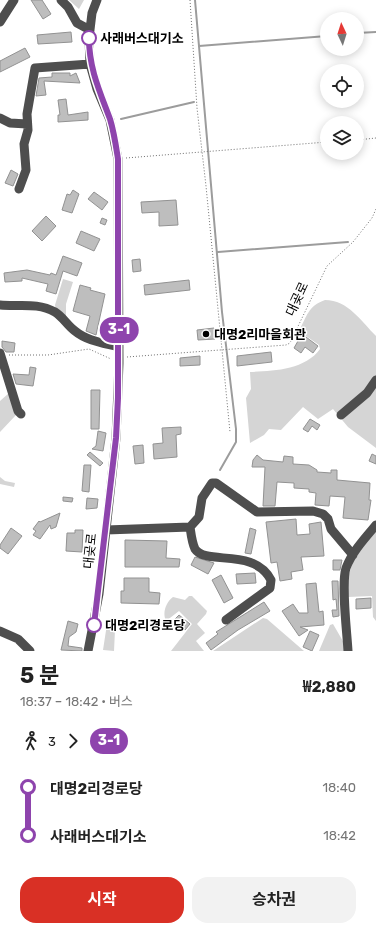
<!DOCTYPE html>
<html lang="ko">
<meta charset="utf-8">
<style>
body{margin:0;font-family:Rubik,"Noto Sans KR",sans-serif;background:#f2f2f2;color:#222;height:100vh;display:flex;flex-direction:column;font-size:15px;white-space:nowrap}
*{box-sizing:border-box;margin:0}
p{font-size:13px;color:#767676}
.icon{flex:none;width:22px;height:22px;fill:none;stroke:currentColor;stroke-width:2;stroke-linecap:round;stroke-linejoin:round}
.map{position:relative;height:651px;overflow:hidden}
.side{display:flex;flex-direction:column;background:#fff;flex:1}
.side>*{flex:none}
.badge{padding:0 8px;border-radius:13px;font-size:14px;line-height:26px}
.needle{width:26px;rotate:356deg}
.controls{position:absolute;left:320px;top:12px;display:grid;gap:8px}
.controls a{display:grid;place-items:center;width:44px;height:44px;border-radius:50%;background:#fff;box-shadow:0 2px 10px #0003;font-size:20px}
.map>.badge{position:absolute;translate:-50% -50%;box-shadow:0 0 0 2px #fff}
.legs{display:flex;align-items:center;gap:6px;height:44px;padding:0 20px;font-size:13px}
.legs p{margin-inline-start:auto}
.overview{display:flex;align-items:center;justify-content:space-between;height:68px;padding:0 20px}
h1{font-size:22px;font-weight:700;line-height:30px}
.action{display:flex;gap:8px;margin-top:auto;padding:8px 20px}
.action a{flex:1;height:46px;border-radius:16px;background:#d93025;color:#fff;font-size:16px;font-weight:700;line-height:46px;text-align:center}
.action a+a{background:#f2f2f2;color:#222}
ul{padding:0 20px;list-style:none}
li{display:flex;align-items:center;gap:14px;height:48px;font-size:15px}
li i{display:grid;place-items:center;width:6px;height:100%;margin:0 5px;background:currentColor}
li i::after{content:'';width:10px;height:10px;margin:-5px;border:3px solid;border-radius:50%;background:#fff}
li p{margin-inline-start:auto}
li:first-child i{background:linear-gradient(#0000 50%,currentColor 0)}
li:last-child i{background:linear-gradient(currentColor 50%,#0000 0)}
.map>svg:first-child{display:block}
.green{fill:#d5d5d5}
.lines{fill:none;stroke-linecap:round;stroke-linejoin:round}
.stream{stroke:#9c9c9c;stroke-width:2}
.building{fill:#bebebe;stroke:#929292}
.path{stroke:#707070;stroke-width:1;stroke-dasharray:1 2;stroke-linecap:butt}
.minor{stroke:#4e4e4e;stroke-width:9}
.line-1-casing{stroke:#fff;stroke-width:9}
.line-1{stroke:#8e44ad;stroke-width:6}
.stop-1-dot{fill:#fff;stroke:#8e44ad;stroke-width:2}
.poi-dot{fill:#000;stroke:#fff;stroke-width:1.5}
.labels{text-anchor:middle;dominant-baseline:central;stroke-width:3;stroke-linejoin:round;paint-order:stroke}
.stop-label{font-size:13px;font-weight:bold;fill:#000;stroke:#fff;text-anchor:start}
.street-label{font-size:13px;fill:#000;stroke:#fff}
.poi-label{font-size:13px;font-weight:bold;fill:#000;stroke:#fff;text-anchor:start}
</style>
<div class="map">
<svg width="376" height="651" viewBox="0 0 376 651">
<rect width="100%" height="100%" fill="#fff"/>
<!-- green -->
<path class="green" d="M69,0h15l-5,9z
M63,279l10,3 -7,22v14l-10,-8 -1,-5z
M325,300c23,0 36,21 51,36v112l-28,-21 -15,-18 -15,10 -15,-12 -22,23 -12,-1 -5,6 -14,8 -4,-45 5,-9 -1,-17c23,-1 55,-2 70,-23l-1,-4 -20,-14c8,-15 9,-25 26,-31z
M9,393l7,22 -16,17v-31z
M0,477l5,4 10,2 -1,4 -14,-3z
M376,530v91l-3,-4 -1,-21 -24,1c-2,-32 9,-43 28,-67z
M189,596h3l15,15 -1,3 -9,10 8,9 -9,8 8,10h-33l21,-27 -13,-13 -13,10c-4,-8 0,-19 7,-24l12,3z
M263,618l4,1 37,32h-91z
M110,621l3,1 2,8 -1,21 -11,-1 4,-26z
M333,624l11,19v8h-25l11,-26z"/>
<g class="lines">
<!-- stream -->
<path class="stream" d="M195,0l27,312 14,117v13l-16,28
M357,33l19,-1
M199,46l128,-10
M121,119l73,-17
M218,252l130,-10"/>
</g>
<!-- building -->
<path class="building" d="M31,0h11l9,14 -8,5z
M71,32l1,10 -34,2 -1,-9z
M25,48l5,9 -30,15v-11z
M52,73h18v3l6,-3 4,10 -36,-2 2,14 -10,1 3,-18 13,-1z
M66,99l2,16 20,-3v8l-30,2v-7h2l-2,-15z
M11,170l7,4 -5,12 -8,-3z
M73,190l6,4 -7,19 -10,-3 5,-16 3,1z
M94,192l14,10 -6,8 -14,-11z
M176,200l2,25 -19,1v-14l-17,1 -1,-11z
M46,216l10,10 -14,15 -10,-10z
M102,218l5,2 -2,5 -5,-2z
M81,231l19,8 -6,12 -18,-8z
M63,256l19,7 -5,13 -14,-5 -7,23 -10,-3 2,-7 -26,-6v3l-17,1 -1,-9 23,-3 23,5 1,-2 5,2z
M140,259l1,12 -8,1 -1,-12z
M189,280l1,10 -45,5 -1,-10z
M80,285l11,3 -1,2 15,4 -9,41 -10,-4 4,-15 -17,-5z
M214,328l1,11 -17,1 -1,-10z
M302,334l16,12 -5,7 -8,-6 -4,6 -7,-5z
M2,341l13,2 -1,9h-8l-4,-5z
M271,352l1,10 -35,4v-10z
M200,356v9l-20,1v-8z
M30,367l6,1 -3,18 -17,-2 -3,-10 16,1z
M91,390h9l-1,39h-8z
M310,419l10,6 -3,5 -5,-4 -4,6 -5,-3z
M181,427v7l-5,1 1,22 -23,2 -1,-15 10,-1 -1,-15z
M98,431l8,2 -3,18 -11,-2 4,-3z
M143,445l1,18 -9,1 -2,-18z
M90,452l13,11 -3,3 -13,-11z
M372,454l4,2v8l-7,-3z
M257,455l6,5 20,2 1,-6 9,1v7l16,1 8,5v2l14,1v-3h6v10l33,3 -1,17h2l-3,20 -25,-2 2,-21 -15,-1 -1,10 -14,-1 1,-12 -7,-1v-3l-15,-1v-5l-17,-1 -2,24h-12l2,-39h-13l1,-7z
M84,465h7l-2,27 -7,-1z
M63,497l10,1 -1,4 -9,-1z
M87,498l11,1 -1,9 -11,1z
M60,513l-4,14 -5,2 -1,-4 -10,14 -7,-4 3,-4 -3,-2 6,-8 1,1z
M296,519l1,16 13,-1 -1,-10 12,-2 3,34 -23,1 2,13 -12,2 1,7 -12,2 -3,-19 -6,1 -5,-41z
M11,528l11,8 -14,18 -8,-6v-3z
M250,528l6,2 -5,24 -6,-1z
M75,530h8l-1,22 -16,-1 1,-18h8z
M125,540l42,1 -1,17 14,1 -1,8h-54z
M195,557l19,6 -6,11 -17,-9z
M333,560h9l-2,10h-7z
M255,573l1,10 -19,1 -1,-10z
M221,575l12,23 -9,5 -12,-23z
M124,578h25v14l11,1 -1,11 -38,-1v-12h3z
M332,581h6l1,35 -6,1 -1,-7h5l-1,-11 -3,1z
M316,583l3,29 4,-1 1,14 -24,2 8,3 -9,6 -17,-25 11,-7 6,9h9l-2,-29z
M371,598v10l-15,1v-10z
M264,602l6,9 -32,19 -27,20 -5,-7 12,-9 -2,-2z
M179,615l11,9 -5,6 -11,-10z
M68,621l10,3 -2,8 -7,5 -1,9 14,2v3l-21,-1z
M310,631l9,4 -7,16 -9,-4z"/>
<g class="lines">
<!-- path -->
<path class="path" d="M190,0l7,108 9,78 24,246
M357,140l19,-2
M126,158l201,-16
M9,355h39l41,-6 22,10
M127,357l159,-12 4,-2 37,-77 26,-24 19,-24 4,-9"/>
<!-- minor -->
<path class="minor" d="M61,0l7,7 9,16 13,7
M0,22l14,-22
M0,118l10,5 17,1
M19,189l7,-19 -2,-26 4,-14 -1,-16 8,-46 55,-4
M0,305c19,2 37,-3 55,7 7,4 13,14 20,19 12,10 29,12 44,16
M0,353l18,58 3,3
M341,415l26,-22 9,-13
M190,527c1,7 2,16 5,22 11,17 59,-2 76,31l-1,8 -44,32
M106,530l84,-3 9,-10 3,-19 10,-15h4l41,29 56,-1 10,3 5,5 3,10 22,26
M0,631l18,8 12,12
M88,651l11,-57 17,-156 3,-75 -1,-204 -8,-39 -13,-31 -7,-25 -1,-26 3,-25 5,-13
M348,651c-1,-19 -7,-67 -2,-83 6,-16 19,-30 30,-43"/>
</g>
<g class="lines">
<!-- line-1 casing -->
<g class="line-1-casing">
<path id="line-1" d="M89,38c0,31 11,54 21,81 4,13 6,27 8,40v239l-2,40 -22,187"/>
</g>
<!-- line-1 -->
<use href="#line-1" class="line-1"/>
</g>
<!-- markers -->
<g class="stop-1-dot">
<circle cx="89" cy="38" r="7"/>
<circle cx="94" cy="625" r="7"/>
</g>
<circle class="poi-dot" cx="206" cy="334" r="4"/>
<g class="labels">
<!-- stop labels -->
<g class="stop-label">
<text x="100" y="38">사래버스대기소</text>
<text x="105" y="625">대명2리경로당</text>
</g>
<!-- street labels -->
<g class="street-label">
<text transform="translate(297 299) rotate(-65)">대곶로</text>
<text transform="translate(90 551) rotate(-84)">대곶로</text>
</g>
<!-- poi labels -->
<g class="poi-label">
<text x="214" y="334">대명2리마을회관</text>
</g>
</g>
</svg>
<div class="controls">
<a><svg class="needle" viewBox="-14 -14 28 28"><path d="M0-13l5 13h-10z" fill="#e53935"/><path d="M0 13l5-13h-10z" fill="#767676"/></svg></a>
<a><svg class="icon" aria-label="locate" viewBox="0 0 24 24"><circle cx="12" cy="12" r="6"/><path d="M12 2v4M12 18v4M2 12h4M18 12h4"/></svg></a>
<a><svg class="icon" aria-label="layers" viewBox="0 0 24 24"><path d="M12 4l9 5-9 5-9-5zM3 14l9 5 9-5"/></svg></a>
</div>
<b class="badge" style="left:119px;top:330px;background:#8e44ad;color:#fff">3-1</b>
</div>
<section class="side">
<div class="overview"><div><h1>5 분</h1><p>18:37 – 18:42 · 버스</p></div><b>₩2,880</b></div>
<div class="legs"><svg class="icon" aria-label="walk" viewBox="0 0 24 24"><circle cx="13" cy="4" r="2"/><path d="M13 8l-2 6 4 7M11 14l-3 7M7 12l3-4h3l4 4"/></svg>3<svg class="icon" aria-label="forward" viewBox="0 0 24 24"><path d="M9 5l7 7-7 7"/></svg><b class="badge" style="background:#8e44ad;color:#fff">3-1</b></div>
<ul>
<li><i style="color:#8e44ad"></i><b>대명2리경로당</b><p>18:40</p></li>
<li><i style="color:#8e44ad"></i><b>사래버스대기소</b><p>18:42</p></li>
</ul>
<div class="action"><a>시작</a><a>승차권</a></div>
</section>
